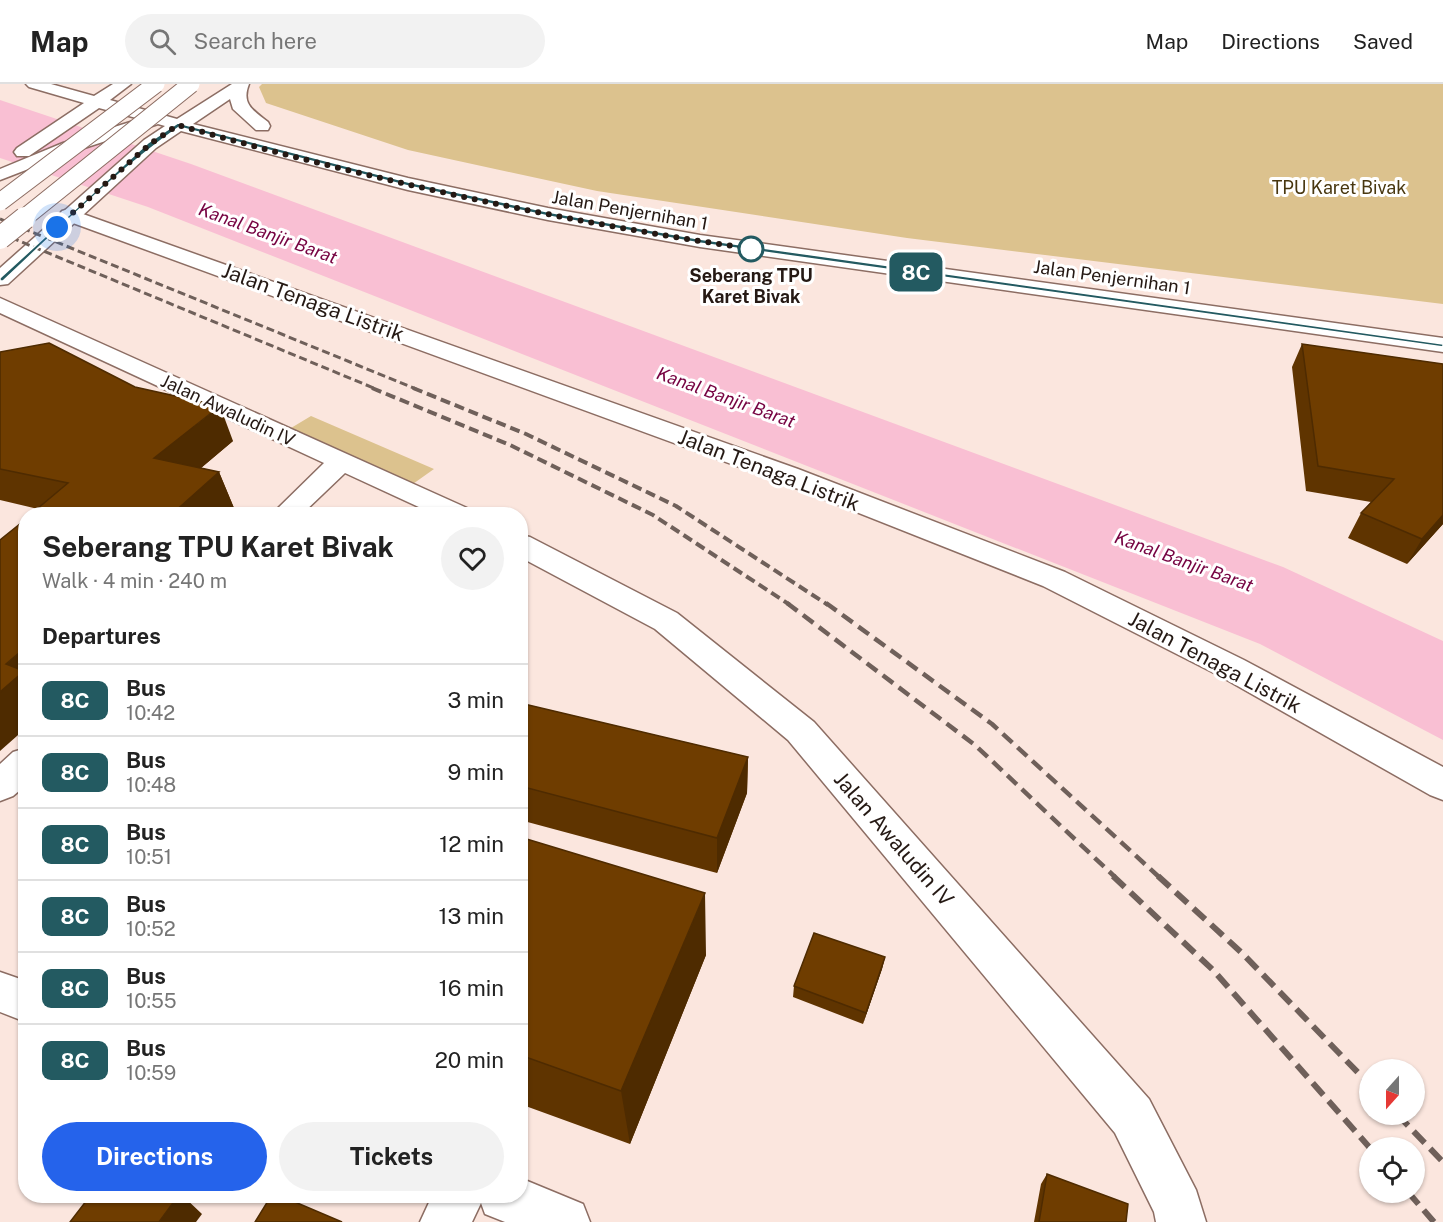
<!DOCTYPE html>
<meta charset="utf-8">
<style>
body{margin:0;font-family:"Public Sans",sans-serif;background:#f2f2f2;color:#222;height:100vh;display:flex;flex-direction:column;font-size:22px;white-space:nowrap}
*{box-sizing:border-box;margin:0}
p{font-size:20px;color:#767676}
.icon{flex:none;width:33px;height:33px;fill:none;stroke:currentColor;stroke-width:2;stroke-linecap:round;stroke-linejoin:round}
.map{position:relative;flex:1;overflow:hidden}
.side{position:absolute;left:18px;top:423px;width:510px;height:696px;display:flex;flex-direction:column;background:#fff;border-radius:24px;box-shadow:0 2px 4px #0004}
.side>*{flex:none}
.badge{padding:0 12px;border-radius:9px;font-size:21px;line-height:39px}
.needle{width:39px;rotate:201deg}
.controls{position:absolute;left:1359px;top:975px;display:grid;gap:12px}
.controls a{display:grid;place-items:center;width:66px;height:66px;border-radius:50%;background:#fff;box-shadow:0 2px 4px #0004;font-size:30px}
.you{position:absolute;width:30px;height:30px;margin:-15px;border:4px solid #fff;border-radius:50%;background:#1a73e8;box-shadow:0 0 0 9px #1a73e833}
.map>.badge{position:absolute;translate:-50% -50%;box-shadow:0 0 0 3px #fff}
h2{padding:0 24px;font-size:22px;line-height:54px}
.round{display:grid;place-items:center;flex:none;width:63px;height:63px;border-radius:32px;background:#f2f2f2}
.overview{display:flex;align-items:center;justify-content:space-between;height:102px;padding:0 24px}
h1{font-size:28px;font-weight:700;line-height:45px}
.action{display:flex;gap:12px;margin-top:auto;padding:12px 24px}
.action a{flex:1;height:69px;border-radius:36px;background:#2563eb;color:#fff;font-size:24px;font-weight:700;line-height:69px;text-align:center}
.action a+a{background:#f2f2f2;color:#222}
ul{padding:0;list-style:none}
li{display:flex;align-items:center;gap:18px;height:72px;padding:0 24px;border-top:2px solid #e0e0e0}
li div{flex:1}
li b{display:block;font-size:22px}
li em{font-style:normal}
li .badge{min-width:66px;font-weight:700;text-align:center}
header{display:flex;align-items:center;gap:36px;box-sizing:border-box;height:84px;padding:0 30px;background:#fff;border-bottom:2px solid #e0e0e0}
header strong{font-size:28px}
nav{display:flex;gap:33px;margin-inline-start:auto;font-size:21px}
.search{width:420px;height:54px;background:#f2f2f2;display:flex;align-items:center;gap:15px;box-sizing:border-box;padding:0 21px;border-radius:33px;color:#767676;font-size:22px}
.map>svg:first-child{display:block}
.green{fill:#dcc28e}
.water{fill:#f9bfd3}
.lines{fill:none;stroke-linecap:round;stroke-linejoin:round}
.street-casing{stroke:#8c6d63;stroke-width:3}
.primary-casing{stroke:#8c6d63;stroke-width:3}
.street{fill:#fff;fill-rule:evenodd}
.primary{fill:#fff;fill-rule:evenodd}
.rail-far3{stroke:#6f605a;stroke-width:3;stroke-dasharray:8 4;stroke-linecap:butt}
.rail-far2{stroke:#6f605a;stroke-width:4;stroke-dasharray:10 5;stroke-linecap:butt}
.rail-far1{stroke:#6f605a;stroke-width:4.5;stroke-dasharray:13 7;stroke-linecap:butt}
.rail{stroke:#6f605a;stroke-width:6;stroke-dasharray:16 8;stroke-linecap:butt}
.primary-bridge-far1-casing{stroke:#8c6d63;stroke-width:19;stroke-linecap:butt}
.primary-bridge-casing{stroke:#8c6d63;stroke-width:24;stroke-linecap:butt}
.primary-bridge-far1{stroke:#fff;stroke-width:17}
.primary-bridge{stroke:#fff;stroke-width:22}
.wall{fill:#5f3400}
.shaded-wall{fill:#4e2b00}
.building{fill:#6f3d00;stroke:#4e2b00;stroke-width:1.5}
.line{fill:#235a61;stroke:#fff;stroke-width:1.5}
.walk{stroke:#251914;stroke-width:6;stroke-dasharray:0 10.8}
.stop-dot{fill:#fff;stroke:#235a61;stroke-width:3}
.labels{text-anchor:middle;dominant-baseline:central;stroke-width:6;stroke-linejoin:round;paint-order:stroke}
.far-park-label{font-size:18px;fill:#483710;stroke:#fff}
.far-street-label{font-size:18px;fill:#251914;stroke:#fff}
.far-water-label{font-size:18px;font-style:italic;fill:#760342;stroke:#fff}
.far-stop-label{font-size:18px;font-weight:bold;fill:#251914;stroke:#fff}
.street-label{font-size:21px;fill:#251914;stroke:#fff}
</style>
<header>
<strong>Map</strong>
<div class="search"><svg class="icon" aria-label="search" viewBox="0 0 24 24"><circle cx="10" cy="10" r="6"/><path d="M15 15l6 6"/></svg>Search here</div>
<nav><a>Map</a><a>Directions</a><a>Saved</a></nav>
</header>
<div class="map">
<svg width="1443" height="1138" viewBox="0 0 1443 1138">
<rect width="100%" height="100%" fill="#fbe6de"/>
<!-- green -->
<path class="green" d="M262,0h1181v220l-536,-66 -310,-47 -189,-41 -142,-47 -7,-16z
M311,332l123,53 -24,17 -124,-55z"/>
<!-- water -->
<path class="water" d="M0,16l191,64 1092,403 160,74v99l-183,-96 -1112,-437 -148,-49z"/>
<g class="lines">
<!-- street casing -->
<g class="street-casing">
<path id="street" d="M69,125l729,260 267,103 179,88 199,107v33l-13,-5 -210,-119 -177,-90 -265,-105 -716,-262 -3,-4 3,-4z
M0,214l467,210 4,6h-37l-89,-41 -43,41h-30l52,-51 -324,-150z
M520,451l10,2 147,76 137,109 335,377 47,91 10,32h-50l-2,-10 -39,-79 -327,-393 -133,-111 -135,-72z
M26,664v37l-13,11 -13,5v-37l13,-12z
M0,888l26,9v41l-26,-10z
M520,1094l63,26 7,18h-85l-20,-8 -4,-11 -9,19h-52l12,-26h88z"/>
</g>
<!-- primary casing -->
<g class="primary-casing">
<path id="primary" d="M26,0h25l43,12 19,-12h18l-21,16 67,19 55,-35h17c-8,20 4,26 19,38l2,4 -2,4h-12l-23,-21 -3,-10 -37,25 215,54 140,30 152,27 743,103v14l-743,-105 -152,-27 -140,-30 -227,-59 -25,17 -148,136 -8,1v-17l144,-128 21,-14 -7,-2 -83,27 -75,29v-11l63,-26 77,-24 -41,-11 -70,48h-12l-3,-4 3,-4 67,-45 -55,-16z"/>
</g>
<!-- street -->
<use href="#street" class="street"/>
<!-- primary -->
<use href="#primary" class="primary"/>
<!-- rail-far3 -->
<path class="rail-far3" d="M0,135l416,170
M0,149l376,156"/>
<!-- rail-far2 -->
<path class="rail-far2" d="M372,304l138,57 143,70 137,90
M413,304l113,46 150,72 152,99"/>
<!-- rail-far1 -->
<path class="rail-far1" d="M787,519l188,142 140,132
M826,519l166,121 167,153"/>
<!-- rail -->
<path class="rail" d="M1113,792l100,94 157,178
M1158,792l84,77 128,132
M1397,1030l46,48
M1408,1108l26,30"/>
<!-- primary-bridge-far1 casing -->
<g class="primary-bridge-far1-casing">
<path id="primary-bridge-far1" d="M0,118l156,-118
M23,135l168,-135"/>
</g>
<!-- primary-bridge casing -->
<g class="primary-bridge-casing">
<path id="primary-bridge" d="M0,154l25,-20"/>
</g>
<!-- primary-bridge-far1 -->
<use href="#primary-bridge-far1" class="primary-bridge-far1"/>
<!-- primary-bridge -->
<use href="#primary-bridge" class="primary-bridge"/>
</g>
<!-- wall -->
<path class="wall" d="M1302,260l141,20v160l-36,40 -59,-26 13,-25 10,-11 -65,-11 -14,-124z
M0,268l233,89 -32,27 18,4 15,36 -196,1 -38,-9z
M520,619l228,54 -1,36 -30,80 -197,-53z
M520,753l186,118 -76,189 -110,-40z
M885,873l-3,12 -19,55 -70,-27 1,-11z
M1047,1090l79,48h-92l7,-38z"/>
<!-- shaded-wall -->
<path class="shaded-wall" d="M220,322l13,35 -63,53 -16,-36z
M219,388l15,36 -7,6h-55z
M1443,431v9l-36,40 15,-25z
M26,563v81l-26,23v-59l6,-28z
M748,673l-1,36 -30,80v-35z
M705,809l1,62 -76,189 -9,-53z
M885,873l-3,12 -19,55 3,-11z
M178,1112h5l19,18 -6,8h-37z"/>
<!-- building -->
<path class="building" d="M49,259l86,44 85,19 -66,52 65,14 -47,42h-141l37,-31 -68,-14v-117z
M1302,260l141,20v151l-21,24 -61,-26 33,-34 -76,-13z
M26,435v128l-20,17 18,7 -24,21v-152z
M520,619l228,54 -31,81 -197,-52z
M520,753l185,56 -84,198 -101,-36z
M814,849l71,24 -19,56 -72,-27z
M1047,1090l81,30 -2,18h-87z
M90,1112h88l-19,26h-89z
M271,1112h10l61,26h-87z"/>
<!-- line -->
<path class="line" d="M178,39l230,59 140,30 151,27 744,105v3l-744,-104 -151,-27 -140,-30 -229,-59c-64,45 -119,101 -176,154h-3v-3l148,-135z"/>
<g class="lines">
<!-- walk -->
<path class="walk" d="M57,143l93,-83 28,-19c188,54 381,96 575,124h-2"/>
</g>
<!-- markers -->
<circle class="stop-dot" cx="751" cy="165" r="12"/>
<g class="labels">
<!-- far-park labels -->
<g class="far-park-label">
<text x="1339" y="103">TPU Karet Bivak</text>
</g>
<!-- far-street labels -->
<g class="far-street-label">
<text transform="translate(630 126) rotate(10)">Jalan Penjernihan 1</text>
<text transform="translate(1112 193) rotate(8)">Jalan Penjernihan 1</text>
<text transform="translate(228 326) rotate(25)">Jalan Awaludin IV</text>
</g>
<!-- far-water labels -->
<g class="far-water-label">
<text transform="translate(268 149) rotate(20)">Kanal Banjir Barat</text>
<text transform="translate(726 313) rotate(20)">Kanal Banjir Barat</text>
<text transform="translate(1184 477) rotate(20)">Kanal Banjir Barat</text>
</g>
<!-- far-stop labels -->
<g class="far-stop-label">
<text x="751" y="191">Seberang TPU<tspan x="751" dy="21">Karet Bivak</tspan></text>
</g>
<!-- street labels -->
<g class="street-label">
<text transform="translate(313 218) rotate(20)">Jalan Tenaga Listrik</text>
<text transform="translate(769 386) rotate(21)">Jalan Tenaga Listrik</text>
<text transform="translate(1215 578) rotate(28)">Jalan Tenaga Listrik</text>
<text transform="translate(894 755) rotate(49)">Jalan Awaludin IV</text>
</g>
</g>
</svg>
<div class="controls">
<a><svg class="needle" viewBox="-14 -14 28 28"><path d="M0-13l5 13h-10z" fill="#e53935"/><path d="M0 13l5-13h-10z" fill="#767676"/></svg></a>
<a><svg class="icon" aria-label="locate" viewBox="0 0 24 24"><circle cx="12" cy="12" r="6"/><path d="M12 2v4M12 18v4M2 12h4M18 12h4"/></svg></a>
</div>
<div class="you" style="left:57px;top:143px"></div>
<b class="badge" style="left:916px;top:188px;background:#235a61;color:#fff">8C</b>
<section class="side">
<div class="overview"><div><h1>Seberang TPU Karet Bivak</h1><p>Walk · 4 min · 240 m</p></div><a class="round"><svg class="icon" aria-label="heart" viewBox="0 0 24 24"><path d="M12 20l-8-8c-3-5 5-10 8-4 3-6 11-1 8 4z"/></svg></a></div>
<h2>Departures</h2>
<ul>
<li><span class="badge" style="background:#235a61;color:#fff">8C</span><div><b>Bus</b><p>10:42</p></div><em>3 min</em></li>
<li><span class="badge" style="background:#235a61;color:#fff">8C</span><div><b>Bus</b><p>10:48</p></div><em>9 min</em></li>
<li><span class="badge" style="background:#235a61;color:#fff">8C</span><div><b>Bus</b><p>10:51</p></div><em>12 min</em></li>
<li><span class="badge" style="background:#235a61;color:#fff">8C</span><div><b>Bus</b><p>10:52</p></div><em>13 min</em></li>
<li><span class="badge" style="background:#235a61;color:#fff">8C</span><div><b>Bus</b><p>10:55</p></div><em>16 min</em></li>
<li><span class="badge" style="background:#235a61;color:#fff">8C</span><div><b>Bus</b><p>10:59</p></div><em>20 min</em></li>
</ul>
<div class="action"><a>Directions</a><a>Tickets</a></div>
</section>
</div>
